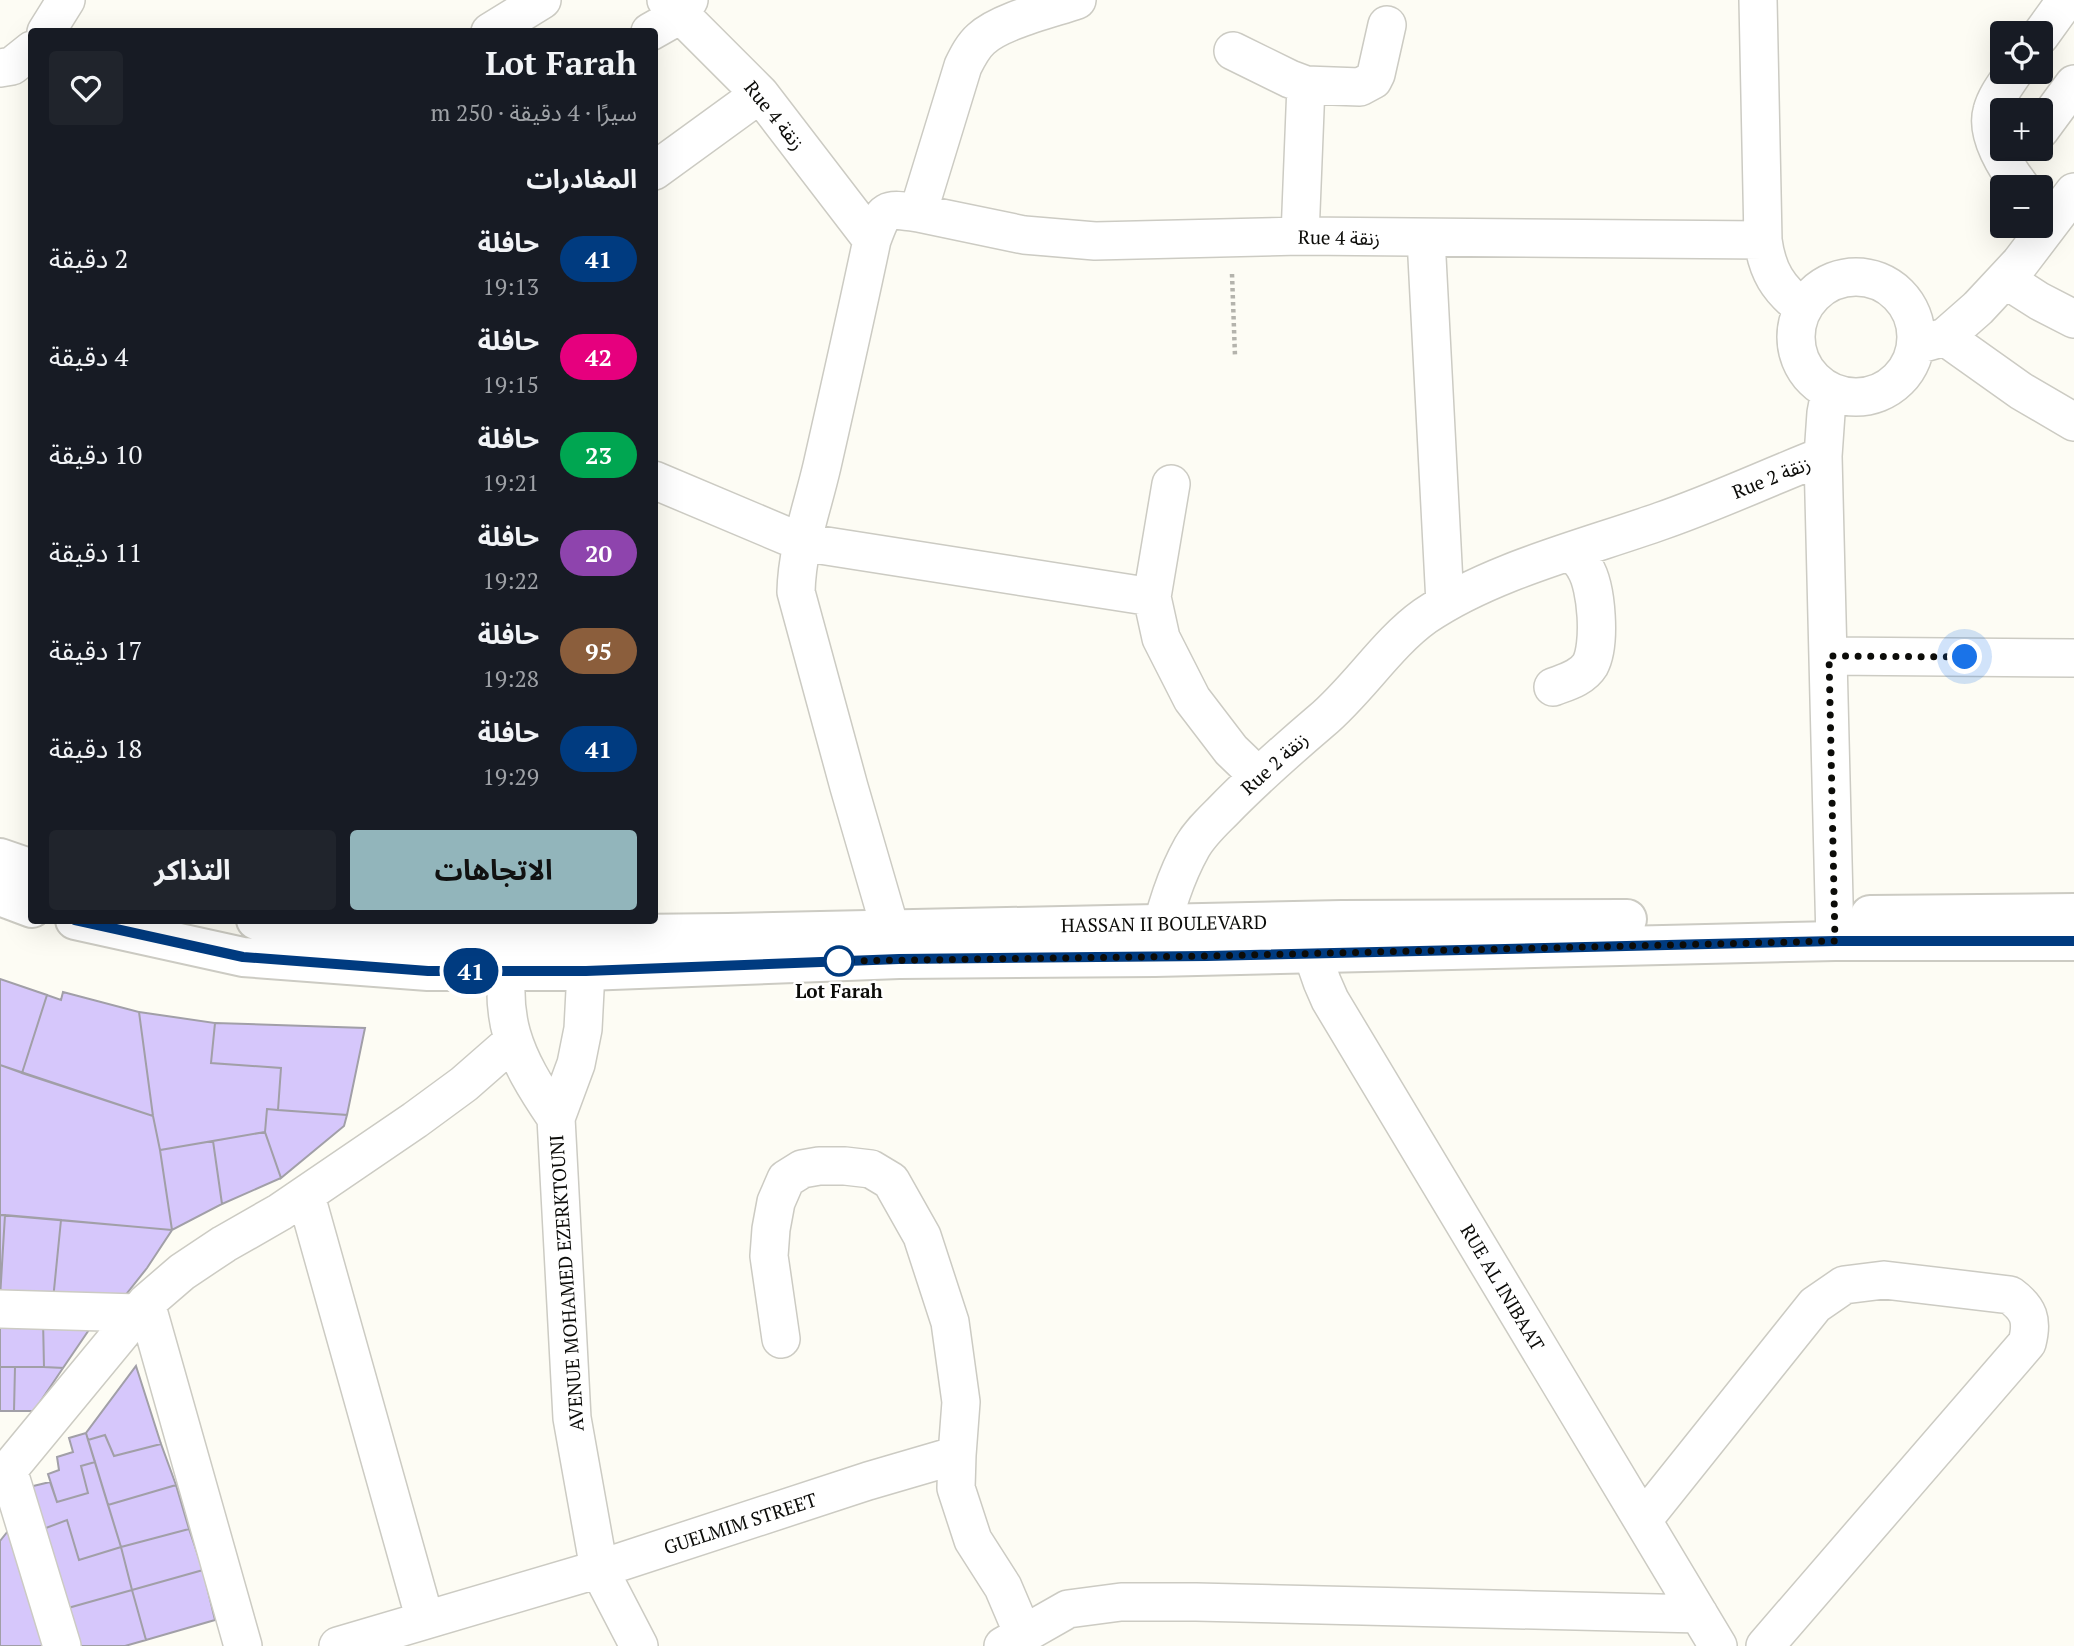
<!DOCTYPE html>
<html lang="ar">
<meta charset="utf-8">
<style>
body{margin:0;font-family:"PT Serif","Noto Sans Arabic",serif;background:#20242c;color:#f1f3f6;direction:rtl;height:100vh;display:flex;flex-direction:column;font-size:26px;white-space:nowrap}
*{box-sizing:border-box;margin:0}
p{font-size:23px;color:#9ea1a6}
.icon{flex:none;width:38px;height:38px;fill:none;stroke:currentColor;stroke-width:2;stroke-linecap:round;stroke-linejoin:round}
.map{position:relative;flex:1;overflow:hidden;direction:ltr}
.drawer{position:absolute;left:28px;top:28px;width:630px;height:896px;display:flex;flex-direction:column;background:#171b24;border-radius:7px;box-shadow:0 7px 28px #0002;direction:rtl}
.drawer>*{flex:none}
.badge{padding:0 14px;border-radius:23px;font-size:24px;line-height:46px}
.tools{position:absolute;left:1990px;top:21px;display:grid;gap:14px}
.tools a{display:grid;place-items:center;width:63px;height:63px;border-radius:7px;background:#171b24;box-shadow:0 7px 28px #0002;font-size:35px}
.you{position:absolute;width:35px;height:35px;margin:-18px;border:5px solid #fff;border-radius:50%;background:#1a73e8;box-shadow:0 0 0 10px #1a73e833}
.map>.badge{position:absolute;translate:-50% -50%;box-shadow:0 0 0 4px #fff}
h2{padding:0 21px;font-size:26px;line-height:63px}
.round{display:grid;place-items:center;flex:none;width:74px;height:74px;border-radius:7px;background:#20242c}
.summary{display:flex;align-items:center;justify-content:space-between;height:119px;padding:0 21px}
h1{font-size:33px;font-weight:700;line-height:52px}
.button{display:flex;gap:14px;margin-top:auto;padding:14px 21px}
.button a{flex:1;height:80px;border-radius:7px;background:#92b5bb;color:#111;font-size:28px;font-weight:700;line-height:80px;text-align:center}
.button a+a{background:#20242c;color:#f1f3f6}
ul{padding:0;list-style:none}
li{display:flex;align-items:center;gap:21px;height:98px;padding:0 21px}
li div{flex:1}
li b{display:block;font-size:26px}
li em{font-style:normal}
li .badge{min-width:77px;font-weight:700;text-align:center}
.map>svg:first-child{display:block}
.building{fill:#d6c7fb;stroke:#a19fa7;stroke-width:2}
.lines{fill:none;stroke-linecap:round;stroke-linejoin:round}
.minor-casing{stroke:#cccbc3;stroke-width:40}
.major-casing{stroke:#cccbc3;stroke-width:42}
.path{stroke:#b4b3ac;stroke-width:4.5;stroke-dasharray:3.5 3.5;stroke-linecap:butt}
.minor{stroke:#fff;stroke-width:37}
.major{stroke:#fff;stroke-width:38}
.line-casing{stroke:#fff;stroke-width:16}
.line{stroke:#003b80;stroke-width:10}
.walk{stroke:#0c0c09;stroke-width:7;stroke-dasharray:0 12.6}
.stop-dot{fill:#fff;stroke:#003b80;stroke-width:3.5}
.labels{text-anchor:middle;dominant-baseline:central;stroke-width:5;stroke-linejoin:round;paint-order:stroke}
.street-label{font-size:19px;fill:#0c0c09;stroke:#fff}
.stop-label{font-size:19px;font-weight:bold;fill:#0c0c09;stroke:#fff}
</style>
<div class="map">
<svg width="2074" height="1646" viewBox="0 0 2074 1646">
<rect width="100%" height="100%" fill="#fdfcf4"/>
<!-- building -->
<path class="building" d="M0,979l47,16 -25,78 -22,-8z
M63,992l76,20 14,104 -131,-43 25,-78 14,5z
M139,1012l76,11 -4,40 70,5 -3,42 -11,-1 -2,23 -105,18 -7,-34z
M215,1023l150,5 -18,87 -69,-5 3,-42 -70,-5z
M0,1065l153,51 7,34 12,80 -172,-15z
M267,1109l11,1 69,5 -3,11 -63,52 -16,-46z
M265,1132l16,46 -59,26 -9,-63z
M213,1141l9,63 -50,26 -12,-80z
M0,1215h5l-5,81z
M5,1215l56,5 -8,80 -53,-2z
M61,1220l111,10 -25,38 -27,34 -67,-2z
M0,1320h43l1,47h-44z
M43,1320l52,1 -32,47 -19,-1z
M136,1366l25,78 -47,12 -9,-21 -17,5 -2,-7z
M0,1367h15l-1,44h-14z
M15,1367h29l19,1 -29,43h-20z
M86,1433l9,29 -14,4 7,27 -31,9 -9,-28 11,-4 -2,-13 16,-5 -4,-14z
M105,1435l9,21 47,-12 15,41 -68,20 -20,-65z
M95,1462l26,85 -42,13 -12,-40 -29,11 -9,-44 21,-5 7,20 31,-9 -7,-27z
M176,1485l13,44 -68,18 -13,-42z
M67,1520l12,40 42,-13 11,43 -71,20 -23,-79z
M12,1526l34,120h-46v-105z
M189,1529l14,41 -71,20 -11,-43z
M203,1570l12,50 -69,20 -14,-50z
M132,1590l14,50 -21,6h-50l-14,-36z"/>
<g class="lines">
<!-- minor casing -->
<g class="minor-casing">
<path id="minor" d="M666,0l94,94 112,146
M1758,0l5,240c4,31 15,49 40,68
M46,32l20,-32
M490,32l52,-32
M650,32l30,-17 9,-15
M2040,36l26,-36
M1233,51l57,28 16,6 54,2 13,-7 3,-6 11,-49
M0,68l12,-2 20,-16
M2014,72c-8,12 -18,24 -22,39 -7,24 15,58 29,76
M2040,130l34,-46
M654,171l106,-77
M918,213l106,22 71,6 205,-5 463,4
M1300,236l6,-151
M1426,238l19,365
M1796 337a60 60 0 1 1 120 0a60 60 0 1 1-120 0Z
M2006,280l33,21 35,18
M1945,337l76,54 53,31
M1917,345l28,-8 33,-29 42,-45 54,-71
M1830,392l-4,21 -3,43 12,485
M654,480l147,62 351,55
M1171,484l-19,113 9,41 31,61 39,51 27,26
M1829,656l245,2
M1553,687c13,-5 29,-9 37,-22 11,-20 7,-78 -5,-97 -3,-6 -10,-12 -14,-17
M1307,925c4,27 11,50 23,75l388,646
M511,940c-15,77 2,115 45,178
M582,940l4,31 -3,58 -7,35 -20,54 16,300 27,151 40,77
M1156,952c7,-35 18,-73 36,-105 8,-14 20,-25 31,-36 31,-32 64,-61 98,-90 37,-31 66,-78 104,-105 66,-45 160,-68 236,-95 55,-19 108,-44 162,-65
M899,959l-50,-172 -53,-195c1,-44 16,-83 26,-126 17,-75 34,-150 50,-226 12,-32 12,-32 46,-27l45,-147c5,-10 10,-20 18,-27 19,-18 70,-30 96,-39
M306,1196l119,424
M146,1303l97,343
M0,1309l138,4
M781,1339l-12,-83 2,-27 5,-27 10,-23 16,-10 17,-3h26l26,3 20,12 31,55 28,86 11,80 -4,53
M8,1469l54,177
M0,1480l146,-177 36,-31 42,-28 56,-32 135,-92 49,-36 48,-42
M1643,1520l172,-215 29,-20 40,-5 126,15c19,14 23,25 17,48l-262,303
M338,1646l261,-77 269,-88 89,-26 -1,33 17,52 30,47 20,47
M1003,1646l65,-37 53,-7h75l503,12"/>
</g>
<!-- major casing -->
<g class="major-casing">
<path id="major" d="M0,858l32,11
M0,896l32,12
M1870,915l204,-2
M75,920l168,37 185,14h158l313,-12 256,-2 680,-16h239
M256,920l36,7 133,9 303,-3 614,-13 285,-1"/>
</g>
<!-- path -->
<path class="path" d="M1232,274l3,82"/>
<!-- minor -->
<use href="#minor" class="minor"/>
<!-- major -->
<use href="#major" class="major"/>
</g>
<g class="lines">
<!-- line casing -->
<g class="line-casing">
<path id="line" d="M75,920l168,37 185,14h158l313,-12 308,-3 628,-15h239"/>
</g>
<!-- line -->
<use href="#line" class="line"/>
<!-- walk -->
<path class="walk" d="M839,961l368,-5 628,-15 -6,-285 136,1"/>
</g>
<!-- markers -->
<circle class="stop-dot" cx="839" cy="961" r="14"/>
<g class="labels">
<!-- street labels -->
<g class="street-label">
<text transform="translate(775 115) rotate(51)">Rue 4 زنقة</text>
<text transform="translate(1339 237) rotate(1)">Rue 4 زنقة</text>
<text transform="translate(1771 477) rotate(-22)">Rue 2 زنقة</text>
<text transform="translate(1274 763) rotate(-42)">Rue 2 زنقة</text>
<text transform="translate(1164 923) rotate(-1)">HASSAN II BOULEVARD</text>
<text transform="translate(566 1283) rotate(-94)">AVENUE MOHAMED EZERKTOUNI</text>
<text transform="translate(1503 1287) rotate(59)">RUE AL INIBAAT</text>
<text transform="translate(740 1523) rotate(-18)">GUELMIM STREET</text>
</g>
<!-- stop labels -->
<g class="stop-label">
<text x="839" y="990">Lot Farah</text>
</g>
</g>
</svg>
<div class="tools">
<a><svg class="icon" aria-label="locate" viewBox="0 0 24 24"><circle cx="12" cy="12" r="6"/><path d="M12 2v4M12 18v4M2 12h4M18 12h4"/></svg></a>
<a>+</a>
<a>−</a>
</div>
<div class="you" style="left:1965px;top:657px"></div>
<b class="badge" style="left:471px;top:971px;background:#003b80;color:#fff">41</b>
<section class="drawer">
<div class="summary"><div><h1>Lot Farah</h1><p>سيرًا · 4 دقيقة · 250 m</p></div><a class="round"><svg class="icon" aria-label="heart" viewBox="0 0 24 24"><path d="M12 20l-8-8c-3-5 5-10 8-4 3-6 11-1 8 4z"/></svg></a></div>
<h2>المغادرات</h2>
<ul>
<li><span class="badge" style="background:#003b80;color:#fff">41</span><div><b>حافلة</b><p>19:13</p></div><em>2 دقيقة</em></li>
<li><span class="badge" style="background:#e6007e;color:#fff">42</span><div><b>حافلة</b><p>19:15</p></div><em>4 دقيقة</em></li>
<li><span class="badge" style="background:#00a651;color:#fff">23</span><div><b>حافلة</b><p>19:21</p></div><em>10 دقيقة</em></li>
<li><span class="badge" style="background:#8e44ad;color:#fff">20</span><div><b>حافلة</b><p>19:22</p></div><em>11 دقيقة</em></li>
<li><span class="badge" style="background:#8b5e3c;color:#fff">95</span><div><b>حافلة</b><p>19:28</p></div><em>17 دقيقة</em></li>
<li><span class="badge" style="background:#003b80;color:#fff">41</span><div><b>حافلة</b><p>19:29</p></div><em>18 دقيقة</em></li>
</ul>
<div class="button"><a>الاتجاهات</a><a>التذاكر</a></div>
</section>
</div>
